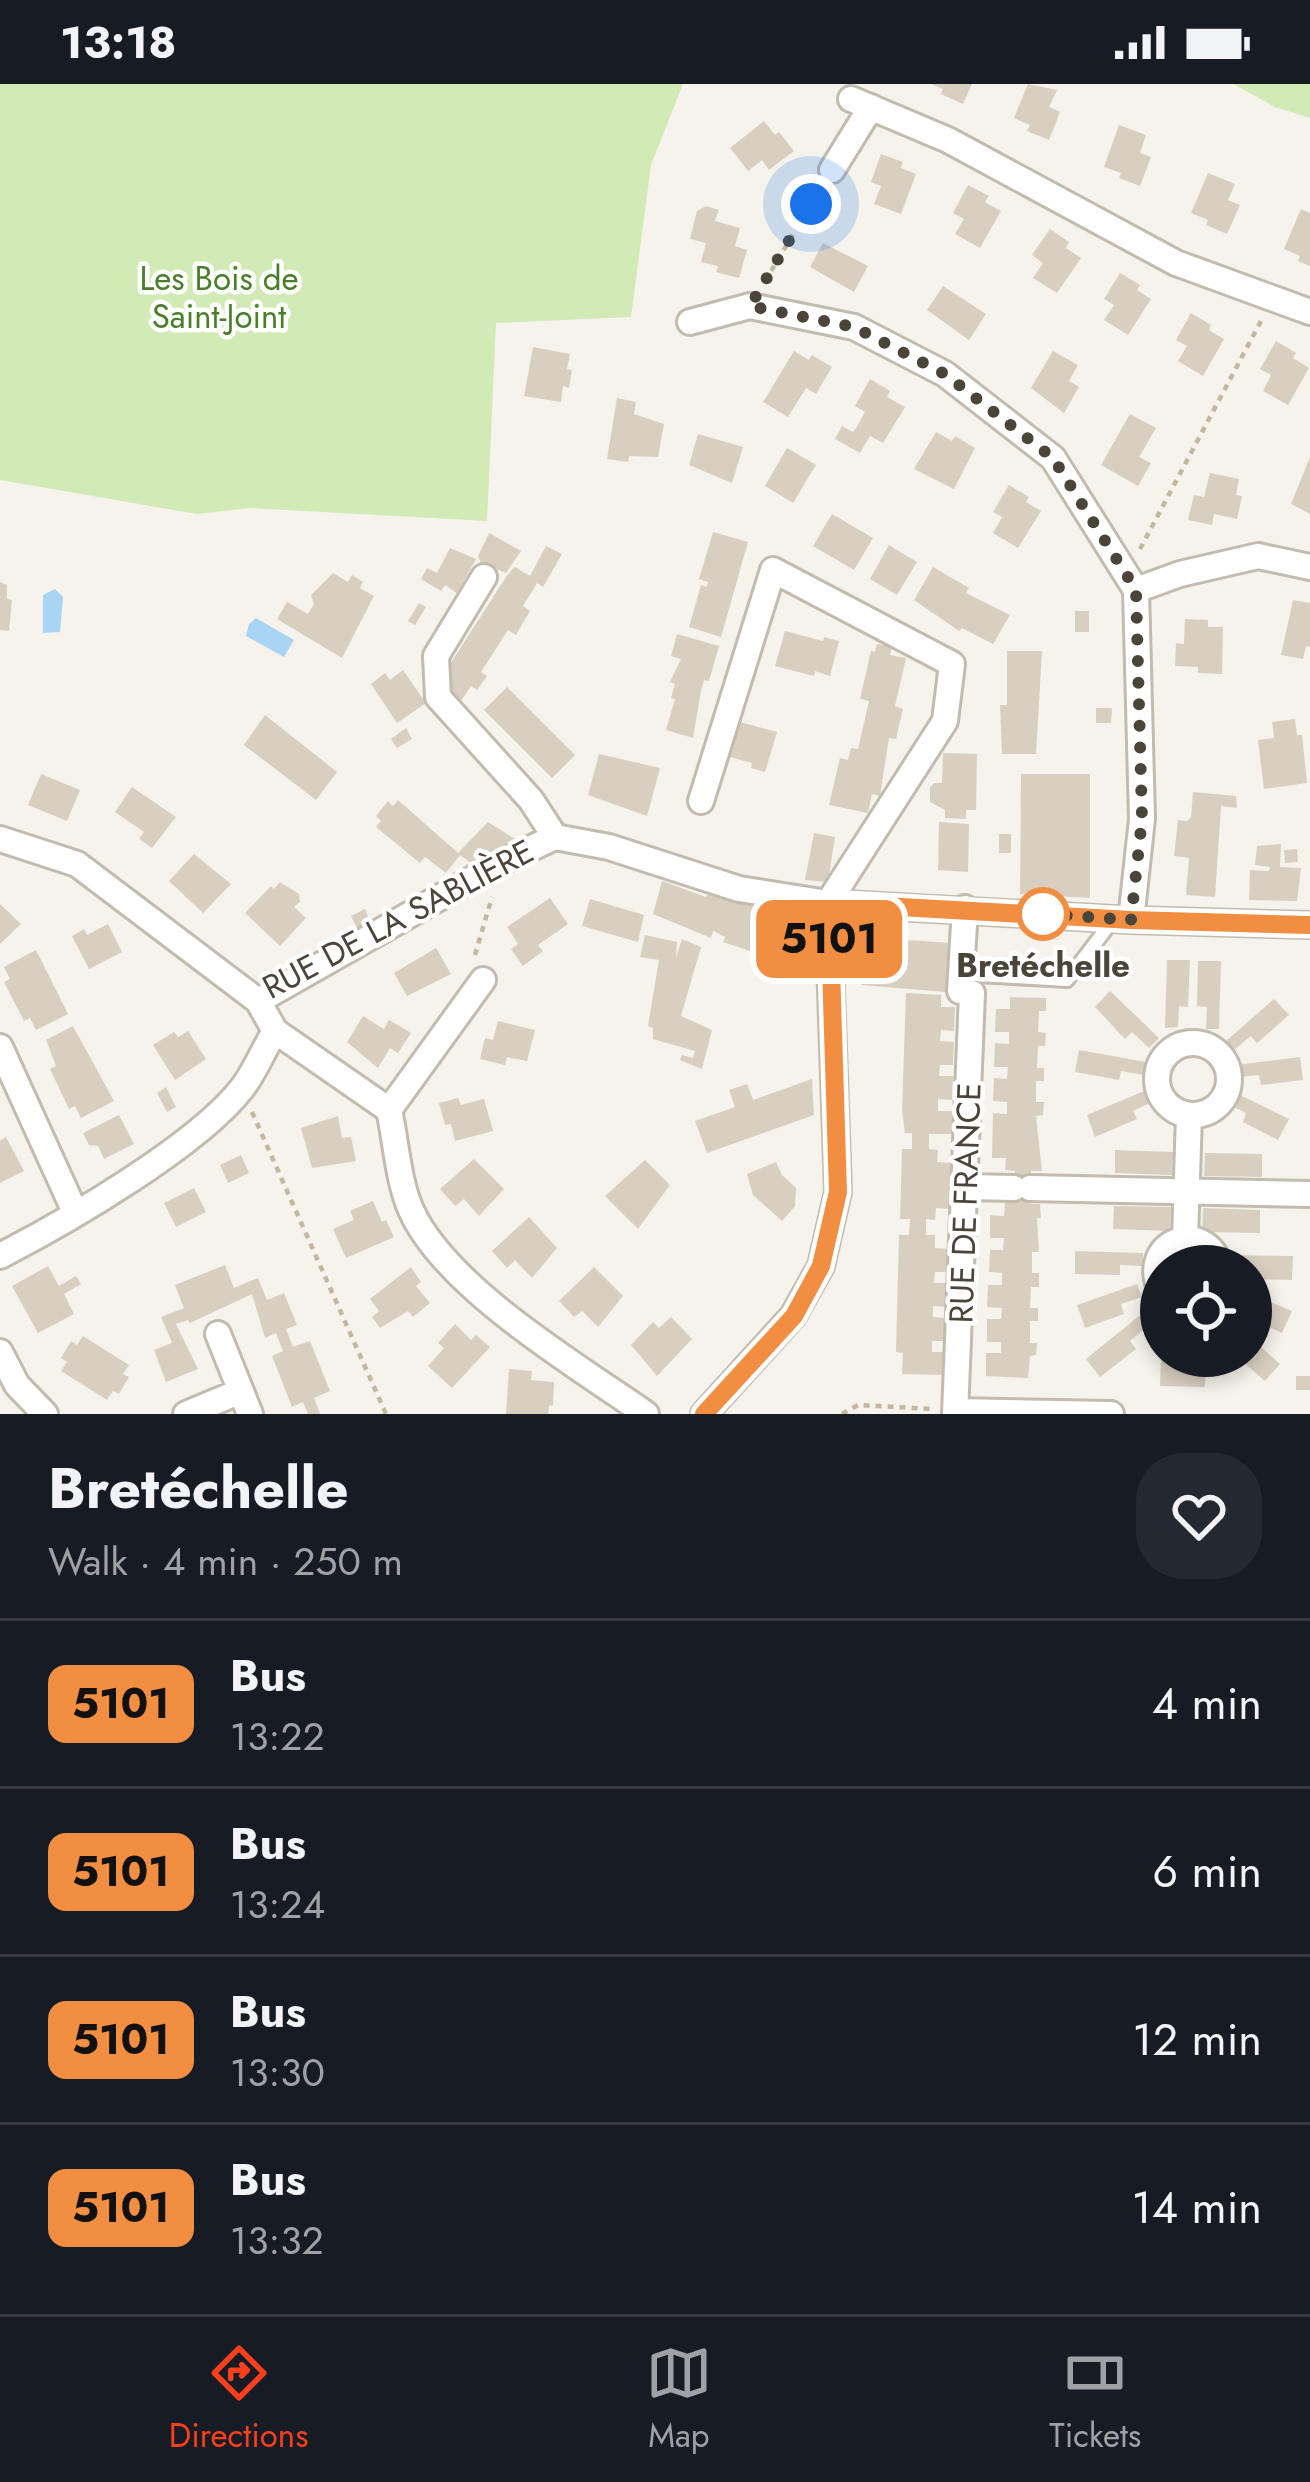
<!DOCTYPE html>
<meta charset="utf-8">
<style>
body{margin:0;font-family:Jost,sans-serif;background:#242831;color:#f1f3f6;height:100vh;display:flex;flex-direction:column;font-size:45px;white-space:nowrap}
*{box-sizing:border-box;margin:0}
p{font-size:39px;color:#9ea1a6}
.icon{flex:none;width:66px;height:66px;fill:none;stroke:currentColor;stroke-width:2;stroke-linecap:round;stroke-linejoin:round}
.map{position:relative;height:1330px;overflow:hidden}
.drawer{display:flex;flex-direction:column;background:#171b24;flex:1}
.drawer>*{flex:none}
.badge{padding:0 24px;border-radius:18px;font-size:42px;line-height:78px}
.controls{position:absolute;left:1140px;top:1161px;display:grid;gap:24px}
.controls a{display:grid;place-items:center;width:132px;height:132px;border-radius:50%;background:#171b24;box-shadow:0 6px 18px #0003;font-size:60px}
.you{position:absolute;width:60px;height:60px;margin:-30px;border:9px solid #fff;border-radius:50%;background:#1a73e8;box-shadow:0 0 0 18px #1a73e833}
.map>.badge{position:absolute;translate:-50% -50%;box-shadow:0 0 0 6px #fff}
.round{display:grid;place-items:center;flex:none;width:126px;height:126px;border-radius:48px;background:#242831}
.headline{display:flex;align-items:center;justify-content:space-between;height:204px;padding:0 48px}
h1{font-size:57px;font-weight:700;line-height:90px}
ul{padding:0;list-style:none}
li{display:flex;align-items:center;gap:36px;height:168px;padding:0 48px;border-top:3px solid #363941}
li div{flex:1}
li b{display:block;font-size:45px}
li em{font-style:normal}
li .badge{min-width:132px;font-weight:700;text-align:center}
.status{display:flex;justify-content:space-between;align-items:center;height:84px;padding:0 60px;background:#171b24;direction:ltr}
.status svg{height:33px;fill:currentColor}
.menu{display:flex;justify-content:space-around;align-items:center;height:168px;border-top:3px solid #363941;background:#171b24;font-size:33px;color:#9ea1a6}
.menu a{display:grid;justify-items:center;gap:6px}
.menu .active{color:#fc3f1d}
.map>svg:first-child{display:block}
.green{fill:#d2eab5}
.water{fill:#a9d4f2}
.building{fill:#d8cfc1}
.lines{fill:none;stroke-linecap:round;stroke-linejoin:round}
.service-casing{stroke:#c2bbae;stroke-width:18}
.minor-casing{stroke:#c2bbae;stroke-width:30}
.path{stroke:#c4b79f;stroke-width:4.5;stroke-dasharray:6 6;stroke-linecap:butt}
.service{stroke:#fff;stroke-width:12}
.minor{stroke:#fff;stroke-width:24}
.line-casing{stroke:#fff;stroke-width:27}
.line{stroke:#f28e42;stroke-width:18}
.walk{stroke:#4b4439;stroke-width:12;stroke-dasharray:0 21.6}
.stop-dot{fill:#fff;stroke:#f28e42;stroke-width:6}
.labels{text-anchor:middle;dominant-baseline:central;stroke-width:9;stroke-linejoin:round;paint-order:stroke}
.park-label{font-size:33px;fill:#4a7f2a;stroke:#fff}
.street-label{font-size:33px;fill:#4b4439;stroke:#fff}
.stop-label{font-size:33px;font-weight:bold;fill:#4b4439;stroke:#fff}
</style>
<div class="status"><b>13:18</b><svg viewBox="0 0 49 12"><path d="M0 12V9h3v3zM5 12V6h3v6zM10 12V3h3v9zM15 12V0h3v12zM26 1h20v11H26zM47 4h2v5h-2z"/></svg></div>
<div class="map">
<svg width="1310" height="1330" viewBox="0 0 1310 1330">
<rect width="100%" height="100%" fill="#f6f3ec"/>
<!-- green -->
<path class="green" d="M0,0h683l-32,81 -20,152 -135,6 -9,198 -237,-13 -53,6 -197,-34z
M1233,0h77v34l-35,-11z"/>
<!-- water -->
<path class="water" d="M55,505l8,8 -3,35 -17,1v-38z
M256,534l38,22 -10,17 -38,-21 3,-12z"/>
<!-- building -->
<path class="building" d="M931,0h41l-9,20 -22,-10 2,-5z
M1028,0l29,6 -8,17 11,5 -11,28 -22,-9 3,-6 -16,-7z
M764,37l11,14 4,-3 15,19 -25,19 -7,-10 -14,11 -18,-23z
M1119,41l27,10 -6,18 11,4 -11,29 -21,-8 2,-5 -17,-6z
M881,70l22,8 -2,6 15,6 -15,40 -27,-10 7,-18 -10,-4z
M1208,89l27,11 -7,16 12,5 -13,29 -21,-9 2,-5 -17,-7z
M968,101l21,11 -4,6 16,9 -21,37 -25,-14 9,-15 -11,-6z
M706,122l13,4 -4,11 25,7 -5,18 12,4 -8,28 -23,-6 2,-6 -17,-4 5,-19 -16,-4 7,-28z
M1301,125l9,4v53l-12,-5 2,-5 -16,-7z
M1050,145l19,13 -3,6 15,10 -24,35 -24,-15 10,-15 -11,-8z
M823,159l45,23 -14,26 -44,-25z
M1120,189l20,12 -3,5 14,9 -23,36 -24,-15 10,-15 -10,-6z
M943,202l43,28 -17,26 -42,-30z
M1191,229l20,12 -2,5 15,9 -21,37 -25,-15 9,-15 -11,-6z
M1276,257l20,12 -3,5 16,10 -21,37 -25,-14 8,-16 -11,-6z
M533,263l37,7 -3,15 5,1 -3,18 -6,-2 -2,16 -37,-6z
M794,267l15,9 3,-5 20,12 -16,27 -10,-6 -18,29 -25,-15z
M1053,267l25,14 -9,16 10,6 -15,26 -33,-25z
M870,295l20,12 -3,6 18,10 -22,36 -13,-7 -10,17 -25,-14 7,-13 11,6 3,-4 9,-16 -10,-6z
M617,314l19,4 -2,12 30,10 -6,33 -29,-1 -1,6 -21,-3z
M1130,330l26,14 -17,29 12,6 -13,23 -37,-21z
M936,348l16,9 3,-5 20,12 -21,41 -40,-20z
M698,350l45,13 -11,36 -43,-18z
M787,364l29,17 -23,38 -28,-17z
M1310,373v57l-19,-10z
M1210,389l29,6 -3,16 6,1 -5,23 -23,-5 -2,11 -24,-5 6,-25 10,2z
M1009,401l20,12 -3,5 15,9 -23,37 -25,-15 9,-16 -9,-5z
M832,430l41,24 -19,32 -41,-24z
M713,448l35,10 -27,95 -32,-10 12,-42 6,2 1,-5 -9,-3z
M489,449l32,18 -15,22 -25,-10 -3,-7z
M889,461l28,17 -20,33 -27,-16z
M546,462l16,8 -19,33 -6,-4 -14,23 7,5 -14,24 -8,-5 -27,42 6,4 -10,14 -6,-4 -14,21 -16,-29 67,-104 7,-7 15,9z
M450,464l26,11 -19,34 -12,-8 -4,6 -20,-12 6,-11 10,5z
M933,483l36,21 -3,5 44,22 -17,29 -31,-16 -3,3 -45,-31z
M333,489l15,9 4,-7 11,7 -3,6 14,8 -32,62 -65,-39 10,-17 21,12 6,-10 -3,-9z
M0,498l7,3v14l5,1 -3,31 -9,-1z
M1293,516l17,3v44l-4,-1 -3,13 -22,-4z
M419,519l7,4 -11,18 -7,-4z
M1075,527h14v21h-14z
M1185,535l23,1v7h15l-1,47 -24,-1v-6l-23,-1 1,-23 8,1z
M785,547l38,10 1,-4 15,4 -9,35 -15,-5 -1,5 -39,-10z
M677,550l42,12 -10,35 -5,-1 -3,11 -8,47 -27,-8 9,-31 -4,-1 4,-14 -5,-2 11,-23 -10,-3z
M877,560l15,2 -2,9 16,3 -11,48 8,3 -7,30 -7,-1 -9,58 -8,-2 -4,19 -39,-8 11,-47 8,2 3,-12 7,1 11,-48 -9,-2 11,-48 4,1z
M1007,567h35l-6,103h-34l-2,-49h7z
M403,586l23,33 -29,20 -26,-39 14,-11 5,7z
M507,603l68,68 -23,23 -68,-68z
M1096,624h16l-1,15h-15z
M265,631l72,57 -21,28 -72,-55z
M1295,635l2,16h5l5,48 -43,6 -6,-49 16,-2 -2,-16z
M740,638l37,10 -12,40 -14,-4 1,-5 -22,-6z
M406,644l6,11 -15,9 -6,-9z
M943,669l34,1 -1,56h-10v9l-21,-1v-8l-15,-8v-14l4,-5h8z
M599,670l61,14 -13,48 -59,-21z
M41,690l39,16 -13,31 -39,-16z
M1021,690h69v124l-70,-4z
M132,703l44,30 -24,31 -13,-9 5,-7 -29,-20z
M1193,708l43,4 1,12 -16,-2 -6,91 -29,-2 3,-37 -15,-2 4,-36 9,1 4,-4z
M398,716l60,53 30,-31 32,20 -43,26 -17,-13 -14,18 -21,-16 -5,6 -44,-36 5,-6 -5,-5 12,-15 5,5z
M939,738l30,2 -1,48 -30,-2z
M814,749l21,4 -7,45 -23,-2z
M999,750h12v19h-12z
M1281,760l-1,23 21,1 -4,33 -48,-1 1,-30 19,1 1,-4 -15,-2 2,-19z
M1297,765l1,13 -13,1 -1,-13z
M194,770l37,30 -28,29 -34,-32z
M662,797l44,16 2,-3 104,27 -11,32 -47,-14 -4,12 -27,-9 2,-5 -12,-6 -2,7 -58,-24z
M280,798l19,12 1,8 -6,5 12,11 -26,28 -35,-33 26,-27 3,3z
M550,814l18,26 -30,21 5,6 -20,15 -12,-17 7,-5 -11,-17z
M590,815l54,16 -6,27 -56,-16z
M0,820l21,20 -21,20z
M365,825l5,12 -13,7 -6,-12z
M108,840l14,28 -33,17 -17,-33 12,-7 3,6z
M645,851l32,7 -1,16 6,-19 19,8 -20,69 31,14 -10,39 -22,-9 2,-5 11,3 2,-7 -42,-12v-11l-5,-2 11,-66 -19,-3z
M865,853l85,6 -4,49 -85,-7z
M436,864l15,26 -44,22 -13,-23z
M36,866l32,64 -32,16 -6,-12 -6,3 -16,-31 -4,-8 6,-3 -6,-12z
M1167,876h23l-2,47 -9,-1 -1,21 -13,1z
M1198,877h23l-2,68h-13l1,-22 -10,-1z
M1110,907l49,47 -10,10 -17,-16 -7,7 -30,-32z
M906,909l35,2v12h14l-1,24 -13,-1 -1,11 14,1 -1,23h-13l-1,11h14l-1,24 -14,-1v12h14v23h-23v15l9,1 -1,12 14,1 -1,46 -14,-1 -1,12 -9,-1v16h9v13l14,1 -1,23h-13l-1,11h14l-1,24 -14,-1v11l14,1 -1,23h-14v11h13v23l-43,-1 1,-21 -7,-1 3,-117h10l1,-16h-10l2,-70h10v-16h-7l-3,-22z
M1010,913l36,1v13h-7l-1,21 8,1 -1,13h-7l-1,22h7v13h-8v21h8l-1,13 -7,1 6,55h-11l-2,33h11l1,14h-4l2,34h-7v21h7v14h-8l-1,21h8v13h-8v22h7l-1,12 -6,1 -2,22 -42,-2v-23h15v-11h-14v-23h14l1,-11 -15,-1 1,-22h14v-12l-13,-1 1,-22h13l1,-12h-14v-23l14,1 1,-13h9l1,-32 -10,-1 1,-12h-14l1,-45 14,1v-12l-14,-1 1,-23 13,1 1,-12h-14l1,-24 14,1v-12h-14l1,-23h14z
M1274,915l15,16 -32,28 -6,-7 -17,14 -8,-9z
M363,932l21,13 5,-9 22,13 -13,20 -8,-5 -12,20 -31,-26z
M498,937l37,9 -8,31 -20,-4 -2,8 -25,-6 5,-21 8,2z
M73,942l41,75 -33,17 -6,-12 -6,3 -19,-40 6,-3 -10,-26z
M188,947l18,28 -31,21 -22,-35 21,-13 4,5z
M1079,966l67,12 -2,13 -23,-4 -2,9 -44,-8z
M1300,973l3,23 -42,5 -2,-10 -21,2 -2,-12z
M812,995l2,36 -107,38 -12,-32 40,-14 -6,-17 18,-6 6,16z
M166,1003l10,20 -9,5 -10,-19z
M1149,1005l5,12 -21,10 4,8 -42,18 -8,-22z
M1232,1007l57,28 -11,21 -35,-18 3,-9 -20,-10z
M458,1014l3,7 23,-6 9,32 -38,10 -4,-17 -6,1 -6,-22z
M119,1031l15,29 -30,15 -6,-13 -9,-1 -6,-12z
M338,1032l4,22 9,-1 5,24 -44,7 -11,-40z
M6,1053l18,34 -24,12v-42z
M1115,1066l58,2 -1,23 -57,-2z
M1205,1069l57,1v23l-58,-1z
M241,1071l8,18 -21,10 -8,-18z
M474,1075l30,30 -25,27 -15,-17 -9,7 -15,-17z
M645,1076l25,25 -32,44 -33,-33z
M776,1078l6,13 14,13 -1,18 -13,15 -29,-26 -6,-21z
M194,1104l12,24 -30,15 -12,-24z
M373,1117l9,21 4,-2 8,17 -48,21 -13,-29 21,-9 -4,-9z
M1114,1122l57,1 -1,24 -57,-2z
M1203,1124l57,2v23l-58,-1z
M529,1133l28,31 -25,30 -17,-18 -8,8 -15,-17z
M1075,1167l68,2v13l-23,-1v10l-45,-1z
M1228,1171l65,1 -1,24 -41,-1v-13h-23z
M225,1181l9,23 24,-10 9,22 17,-7 13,32 -11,4 7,18 17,-6 20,50 -16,7 6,16h-12l-5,-12 -11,5 -20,-51 11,-5 -7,-18 -11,5 -13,-44 -62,29 -2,-3 -12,4 22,45 -32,13 -12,-32 18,-7 -11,-26 23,-9 -9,-23z
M48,1182l11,20 17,-10 5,8 -17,10 10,20 -36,19 -26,-47z
M411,1183l10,15 -5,4 14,17 -17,14 -5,-6 -28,17 -8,-11 7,-6 -9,-12z
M594,1183l29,29 -25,31 -16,-16 -8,6 -15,-16z
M1137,1200l5,13 -21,7 3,10 -39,14 -8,-23z
M1251,1210l41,17 -10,22 -31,-14z
M1139,1232l8,11 -17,14 6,8 -36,28 -14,-18z
M671,1233l21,22 -35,37 -26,-31 22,-23 6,6z
M455,1240l16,16 5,-5 14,12 -38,41 -24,-22 16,-18 -6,-5z
M83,1252l46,29 -6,9 6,3 -10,17 -6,-3 -6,9 -46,-29 6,-9 -6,-4 10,-17 6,4z
M1251,1254l29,26 -15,17 -29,-25h15z
M1161,1272h45l-1,31 -45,-1z
M509,1285l23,2 -1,9 23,2 -1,23 -4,1 -1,8h-42z
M1296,1292h14v14h-14z"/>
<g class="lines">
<!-- service casing -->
<g class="service-casing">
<path id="service" d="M961,890l106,6 46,-60"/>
</g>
<!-- minor casing -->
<g class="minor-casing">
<path id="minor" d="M851,15l97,41 228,123 134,49
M832,86l39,-63
M690,238l60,-16 104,21 91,47 108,84 83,132 6,229 -11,101
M484,493l-48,79 2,41 93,103 24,37 54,10 130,42 89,14 303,17 179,5
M1136,506l44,-16 78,-18 52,11
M701,717l72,-231 179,94 -7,57 -117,182
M0,755l77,25 181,137 244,-139 53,-25
M960,907l5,-83
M258,917l17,30 114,79c7,31 9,71 22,100 35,78 165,155 235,204
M1157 995a36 36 0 1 1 72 0a36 36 0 1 1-72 0Z
M0,963l75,165
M389,1026l94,-130
M967,1103l47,1
M1030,1104l280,6
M1185,1155l4,-124
M0,1172c66,-34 199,-111 243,-169 12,-16 21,-38 32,-56
M1161,1206c-23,-47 43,-74 59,-24
M218,1250l32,80
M0,1268l17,33 28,29
M955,1327l156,3
M186,1330l55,-23
M704,1330l89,-98 28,-50 17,-74 -10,-289
M955,1330l17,-421"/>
</g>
<!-- path -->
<path class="path" d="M765,197l53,-88
M1140,465l121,-228
M475,871l17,-58
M252,1028l134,302
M842,1330l16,-9 74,4"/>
<!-- service -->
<use href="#service" class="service"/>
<!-- minor -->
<use href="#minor" class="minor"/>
</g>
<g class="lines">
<!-- line casing -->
<g class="line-casing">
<path id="line" d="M704,1330l90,-98 27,-50 17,-74 -9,-289 302,17 179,5"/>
</g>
<!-- line -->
<use href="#line" class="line"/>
<!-- walk -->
<path class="walk" d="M811,120l-61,102 104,21 91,47 108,84 83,132 6,229 -11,101 -88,-6"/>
</g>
<!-- markers -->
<circle class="stop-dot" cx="1043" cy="830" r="24"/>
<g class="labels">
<!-- park labels -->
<g class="park-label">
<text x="219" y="194">Les Bois de<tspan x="219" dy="38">Saint-Joint</tspan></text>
</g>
<!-- street labels -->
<g class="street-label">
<text transform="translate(398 835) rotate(-28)">RUE DE LA SABLIÈRE</text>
<text transform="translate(965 1119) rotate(-88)">RUE DE FRANCE</text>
</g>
<!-- stop labels -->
<g class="stop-label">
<text x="1043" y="881">Bretéchelle</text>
</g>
</g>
</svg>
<div class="controls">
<a><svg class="icon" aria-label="locate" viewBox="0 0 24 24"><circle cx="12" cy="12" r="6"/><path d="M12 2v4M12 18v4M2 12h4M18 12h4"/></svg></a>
</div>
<div class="you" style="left:811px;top:120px"></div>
<b class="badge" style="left:829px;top:855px;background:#f28e42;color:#111">5101</b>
</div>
<section class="drawer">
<div class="headline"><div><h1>Bretéchelle</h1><p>Walk · 4 min · 250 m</p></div><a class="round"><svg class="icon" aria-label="heart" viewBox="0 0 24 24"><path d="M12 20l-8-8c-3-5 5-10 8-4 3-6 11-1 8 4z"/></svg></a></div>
<ul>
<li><span class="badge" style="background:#f28e42;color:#111">5101</span><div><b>Bus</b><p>13:22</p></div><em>4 min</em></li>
<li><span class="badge" style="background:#f28e42;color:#111">5101</span><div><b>Bus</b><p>13:24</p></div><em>6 min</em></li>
<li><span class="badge" style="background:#f28e42;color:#111">5101</span><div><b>Bus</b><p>13:30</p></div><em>12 min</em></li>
<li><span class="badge" style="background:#f28e42;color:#111">5101</span><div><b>Bus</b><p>13:32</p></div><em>14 min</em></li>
</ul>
</section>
<nav class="menu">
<a class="active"><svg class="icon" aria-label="directions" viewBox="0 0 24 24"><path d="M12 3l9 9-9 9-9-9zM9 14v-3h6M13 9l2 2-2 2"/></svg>Directions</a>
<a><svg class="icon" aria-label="map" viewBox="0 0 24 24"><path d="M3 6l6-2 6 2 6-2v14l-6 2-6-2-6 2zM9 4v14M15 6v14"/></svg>Map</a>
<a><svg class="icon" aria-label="tickets" viewBox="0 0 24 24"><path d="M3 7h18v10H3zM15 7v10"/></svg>Tickets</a>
</nav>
